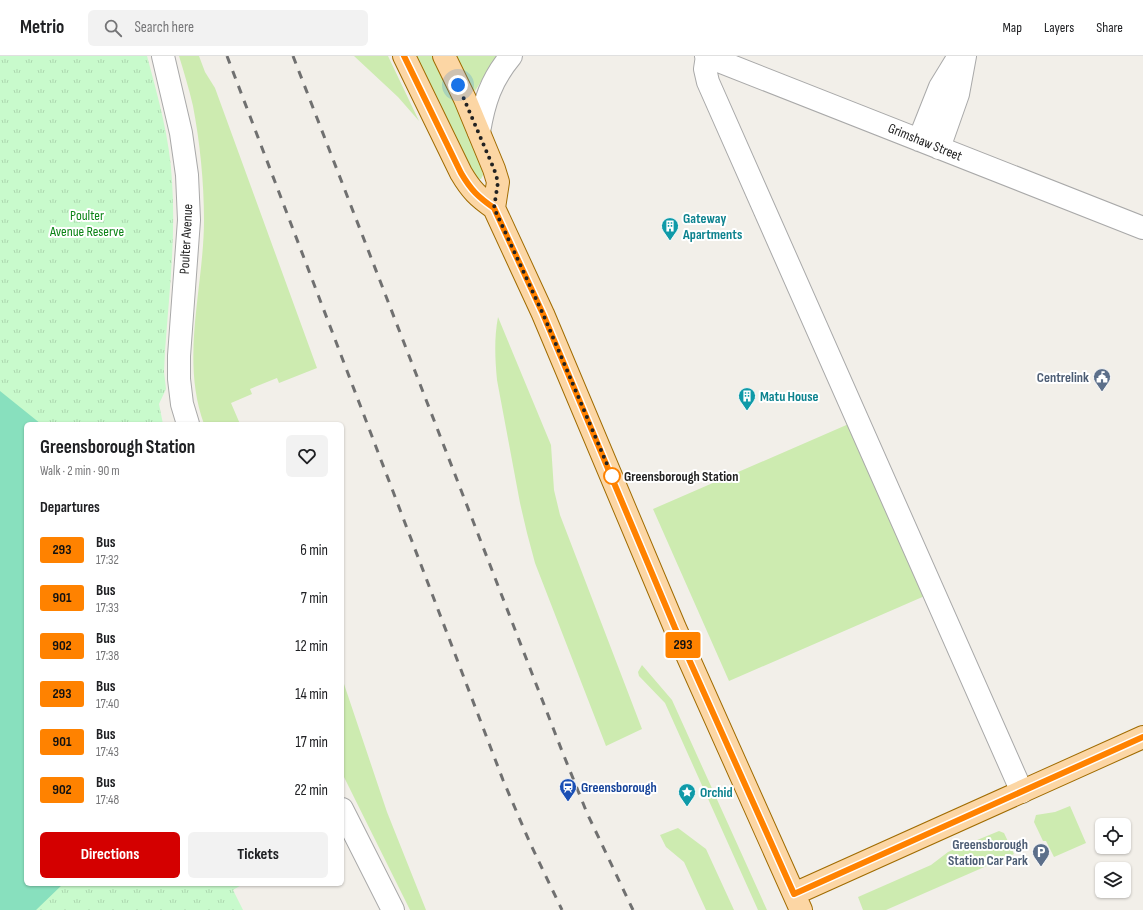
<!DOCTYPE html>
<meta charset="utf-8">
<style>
body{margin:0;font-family:"Sofia Sans Condensed",sans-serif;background:#f2f2f2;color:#202124;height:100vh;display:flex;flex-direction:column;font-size:15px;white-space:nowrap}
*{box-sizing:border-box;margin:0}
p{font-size:13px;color:#757577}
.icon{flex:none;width:22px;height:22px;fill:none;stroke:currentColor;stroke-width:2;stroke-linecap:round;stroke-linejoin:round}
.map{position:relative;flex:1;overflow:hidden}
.side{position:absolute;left:24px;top:366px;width:320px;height:464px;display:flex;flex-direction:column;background:#fff;border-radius:6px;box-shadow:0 1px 3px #0004}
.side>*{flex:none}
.badge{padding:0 8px;border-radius:3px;font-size:14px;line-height:26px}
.tools{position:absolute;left:1095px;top:762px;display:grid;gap:8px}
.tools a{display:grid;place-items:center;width:36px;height:36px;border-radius:6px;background:#fff;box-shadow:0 1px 3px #0004;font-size:20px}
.you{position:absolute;width:20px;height:20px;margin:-10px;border:3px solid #fff;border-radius:50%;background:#1a73e8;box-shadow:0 0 0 6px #1a73e833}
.map>.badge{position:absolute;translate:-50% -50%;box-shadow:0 0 0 2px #fff}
h2{padding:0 16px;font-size:15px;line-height:36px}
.round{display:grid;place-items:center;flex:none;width:42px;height:42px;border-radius:6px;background:#f2f2f2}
.summary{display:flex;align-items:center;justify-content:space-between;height:68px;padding:0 16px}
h1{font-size:19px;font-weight:700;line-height:30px}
.cta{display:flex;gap:8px;margin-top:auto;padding:8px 16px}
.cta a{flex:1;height:46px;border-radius:6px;background:#d40000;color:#fff;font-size:16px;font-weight:700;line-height:46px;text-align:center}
.cta a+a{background:#f2f2f2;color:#202124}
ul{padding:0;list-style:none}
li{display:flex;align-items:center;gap:12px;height:48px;padding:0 16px}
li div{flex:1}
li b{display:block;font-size:15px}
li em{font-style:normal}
li .badge{min-width:44px;font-weight:700;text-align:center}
header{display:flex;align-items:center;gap:24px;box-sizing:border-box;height:56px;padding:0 20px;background:#fff;border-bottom:1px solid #e0e0e0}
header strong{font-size:19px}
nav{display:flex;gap:22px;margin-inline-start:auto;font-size:14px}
.search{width:280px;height:36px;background:#f2f2f2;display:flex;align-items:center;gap:10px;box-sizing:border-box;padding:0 14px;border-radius:6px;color:#757577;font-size:15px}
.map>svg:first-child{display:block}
.grass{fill:#cdebb0}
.park{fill:url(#park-tufts)}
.pitch{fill:#88e0be}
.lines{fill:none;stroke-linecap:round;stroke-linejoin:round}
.minor-casing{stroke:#a9a9a9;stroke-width:24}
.major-casing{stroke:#a06b00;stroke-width:24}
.minor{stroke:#fff;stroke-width:22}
.major{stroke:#fcd6a4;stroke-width:22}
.rail{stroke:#707070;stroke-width:3;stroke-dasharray:8 8;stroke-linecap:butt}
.line-casing{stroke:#fff;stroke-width:9}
.line{stroke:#ff8200;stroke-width:6}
.walk{stroke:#222;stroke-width:4;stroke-dasharray:0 7.2}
.stop-dot{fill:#fff;stroke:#ff8200;stroke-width:2}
.labels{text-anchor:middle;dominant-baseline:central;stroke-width:4;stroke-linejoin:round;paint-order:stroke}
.street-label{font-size:14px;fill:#222;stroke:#fff}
.park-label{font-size:14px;fill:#0c8416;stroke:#fff}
.culture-label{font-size:14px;font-weight:bold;fill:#0d838f;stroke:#fff;text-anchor:start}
.service-label{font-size:14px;font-weight:bold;fill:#4e5e75;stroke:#fff;text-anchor:end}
.stop-label{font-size:14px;font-weight:bold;fill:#222;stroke:#fff;text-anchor:start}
.transit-label{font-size:14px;font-weight:bold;fill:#164399;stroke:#fff;text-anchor:start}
</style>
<header>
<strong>Metrio</strong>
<div class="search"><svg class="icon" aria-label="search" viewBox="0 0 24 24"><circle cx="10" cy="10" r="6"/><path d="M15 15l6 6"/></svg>Search here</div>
<nav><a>Map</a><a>Layers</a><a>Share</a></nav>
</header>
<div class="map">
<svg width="1143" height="854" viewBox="0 0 1143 854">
<defs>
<pattern id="park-tufts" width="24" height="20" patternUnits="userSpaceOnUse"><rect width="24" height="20" fill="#c8facc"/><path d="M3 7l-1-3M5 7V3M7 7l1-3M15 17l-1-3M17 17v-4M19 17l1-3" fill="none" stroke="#acd6af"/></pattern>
</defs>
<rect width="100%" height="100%" fill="#f2efe9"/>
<!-- grass -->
<path class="grass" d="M179,0h20l6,16 10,16 102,280 -38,15 -2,-5 -27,11 2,5 -21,9 9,21h-36c-24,-65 0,-137 0,-204 0,-38 -4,-77 -11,-114 -4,-17 -9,-34 -14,-50z
M354,0h34l31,65 -21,-24z
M416,0h17l30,65 19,48 1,6 -2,4 -5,-1 -2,-3z
M456,0h41l-22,35 -3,-2z
M498,261l53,128 3,45 6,25 82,214 -36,17 -71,-183 -8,-30 -7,-30 -23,-123c-2,-22 -3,-41 1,-63z
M851,367l76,172 -198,86 -76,-172z
M642,609l30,35 95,210h-9l-93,-207 -26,-27 -1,-4z
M342,622l45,134 39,98h-16l-68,-137z
M1070,750l16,37 -32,14 -8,-16h-3l-9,-19 2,-7 19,-3z
M678,772l28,21 28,61h-28l-22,-48 -18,-15 -6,-12z
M999,775l5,2 10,21 -128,56h-23l-5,-13 73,-32 17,-13z"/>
<!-- park -->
<path class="park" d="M0,0h147c11,41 23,83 25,125 4,57 -3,114 -7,170l-1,21 2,17 -7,15 4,20h-137v460h217l-10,6 10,20h-243z"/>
<!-- pitch -->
<path class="pitch" d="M0,335l41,33h-15v460h37l-27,26h-36z"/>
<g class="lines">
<!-- minor casing -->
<g class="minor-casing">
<path id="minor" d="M163,0l18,77 6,42 2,45 -10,136v23l3,25 6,20
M706,0l437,172
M707,0l-2,13 3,13 314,710
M479,76c5,-30 12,-52 32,-76
M919,84l21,-53 19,-31
M939,92l19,-54 7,-38
M342,753l51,101"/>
</g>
<!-- major casing -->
<g class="major-casing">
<path id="major" d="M404,0l57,117c10,17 17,24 33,35l49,106 132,314 126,282
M444,0l21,43 29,70 4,13 -4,26
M794,838l349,-157"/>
</g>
<!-- minor -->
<use href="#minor" class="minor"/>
<!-- major -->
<use href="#major" class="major"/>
<!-- rail -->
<path class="rail" d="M227,0l276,724 27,63 32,67
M293,0l269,695 25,62 46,97"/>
</g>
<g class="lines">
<!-- line casing -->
<g class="line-casing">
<path id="line" d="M404,0l57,117c10,17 17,24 33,35l49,106 132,314 119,266 349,-157"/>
</g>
<!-- line -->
<use href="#line" class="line"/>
<!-- walk -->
<path class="walk" d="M458,29l36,84 4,13 -4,26 49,106 69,162"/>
</g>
<!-- icons -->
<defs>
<g id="building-pin" transform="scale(0.9)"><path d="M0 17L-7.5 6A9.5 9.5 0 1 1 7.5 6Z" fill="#0f9aa8" stroke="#fff"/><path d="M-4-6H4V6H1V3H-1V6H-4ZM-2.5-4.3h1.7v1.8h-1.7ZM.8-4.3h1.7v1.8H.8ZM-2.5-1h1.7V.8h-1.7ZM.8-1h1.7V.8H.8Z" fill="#fff"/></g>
<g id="civic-pin" transform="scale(0.9)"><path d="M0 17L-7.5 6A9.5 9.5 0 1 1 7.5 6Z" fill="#5c6f8a" stroke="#fff"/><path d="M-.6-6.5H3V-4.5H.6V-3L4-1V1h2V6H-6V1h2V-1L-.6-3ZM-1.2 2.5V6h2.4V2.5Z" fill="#fff"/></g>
<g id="station-pin" transform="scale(0.9)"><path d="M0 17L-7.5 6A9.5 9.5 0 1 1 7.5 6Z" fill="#1a4fb4" stroke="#fff"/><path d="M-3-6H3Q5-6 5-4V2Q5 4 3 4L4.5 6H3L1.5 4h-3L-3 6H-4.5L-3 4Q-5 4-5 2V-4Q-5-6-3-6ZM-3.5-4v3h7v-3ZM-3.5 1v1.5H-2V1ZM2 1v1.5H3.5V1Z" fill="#fff"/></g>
<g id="sight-pin" transform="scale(0.9)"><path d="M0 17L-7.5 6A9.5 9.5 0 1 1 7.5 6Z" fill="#0f9aa8" stroke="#fff"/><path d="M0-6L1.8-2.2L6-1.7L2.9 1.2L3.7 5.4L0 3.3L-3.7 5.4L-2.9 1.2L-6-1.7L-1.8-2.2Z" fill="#fff"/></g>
<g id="parking-pin" transform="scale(0.9)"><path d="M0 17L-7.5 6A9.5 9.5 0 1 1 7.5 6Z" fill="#5c6f8a" stroke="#fff"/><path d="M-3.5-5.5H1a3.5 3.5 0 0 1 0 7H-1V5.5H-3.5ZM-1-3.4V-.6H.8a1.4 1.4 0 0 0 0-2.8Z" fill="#fff"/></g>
</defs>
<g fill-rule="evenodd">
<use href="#building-pin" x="670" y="170"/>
<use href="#civic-pin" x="1102" y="321"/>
<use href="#building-pin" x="747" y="340"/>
<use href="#station-pin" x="568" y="731"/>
<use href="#sight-pin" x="687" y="736"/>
<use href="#parking-pin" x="1041" y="796"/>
</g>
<!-- markers -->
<circle class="stop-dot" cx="612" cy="420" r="8"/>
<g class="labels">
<!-- street labels -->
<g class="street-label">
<text transform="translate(925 86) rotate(22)">Grimshaw Street</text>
<text transform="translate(186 183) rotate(-87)">Poulter Avenue</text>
</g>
<!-- park labels -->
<g class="park-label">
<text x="87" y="159">Poulter<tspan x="87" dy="16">Avenue Reserve</tspan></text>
</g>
<!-- culture labels -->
<g class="culture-label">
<text x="683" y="162">Gateway<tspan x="683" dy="16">Apartments</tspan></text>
<text x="760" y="340">Matu House</text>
<text x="700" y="736">Orchid</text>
</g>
<!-- service labels -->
<g class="service-label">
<text x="1089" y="321">Centrelink</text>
<text x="1028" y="788">Greensborough<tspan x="1028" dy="16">Station Car Park</tspan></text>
</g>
<!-- stop labels -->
<g class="stop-label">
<text x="624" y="420">Greensborough Station</text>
</g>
<!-- transit labels -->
<g class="transit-label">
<text x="581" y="731">Greensborough</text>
</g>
</g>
</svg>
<div class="tools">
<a><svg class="icon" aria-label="locate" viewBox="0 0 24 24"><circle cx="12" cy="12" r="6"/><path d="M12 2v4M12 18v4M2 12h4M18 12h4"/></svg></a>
<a><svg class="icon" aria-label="layers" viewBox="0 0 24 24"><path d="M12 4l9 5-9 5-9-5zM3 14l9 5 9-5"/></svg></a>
</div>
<div class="you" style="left:458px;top:29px"></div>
<b class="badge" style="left:683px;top:589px;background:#ff8200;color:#111">293</b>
<section class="side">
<div class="summary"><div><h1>Greensborough Station</h1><p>Walk · 2 min · 90 m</p></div><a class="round"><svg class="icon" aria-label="heart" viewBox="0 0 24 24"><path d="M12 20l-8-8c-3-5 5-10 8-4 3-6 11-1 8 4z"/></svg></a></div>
<h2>Departures</h2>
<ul>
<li><span class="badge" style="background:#ff8200;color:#111">293</span><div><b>Bus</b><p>17:32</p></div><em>6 min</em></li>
<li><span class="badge" style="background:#ff8200;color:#111">901</span><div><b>Bus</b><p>17:33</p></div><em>7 min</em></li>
<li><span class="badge" style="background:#ff8200;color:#111">902</span><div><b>Bus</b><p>17:38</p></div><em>12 min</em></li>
<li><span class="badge" style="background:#ff8200;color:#111">293</span><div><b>Bus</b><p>17:40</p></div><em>14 min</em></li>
<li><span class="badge" style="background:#ff8200;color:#111">901</span><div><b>Bus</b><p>17:43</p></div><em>17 min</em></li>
<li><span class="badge" style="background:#ff8200;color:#111">902</span><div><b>Bus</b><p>17:48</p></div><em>22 min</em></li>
</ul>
<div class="cta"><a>Directions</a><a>Tickets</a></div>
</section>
</div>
